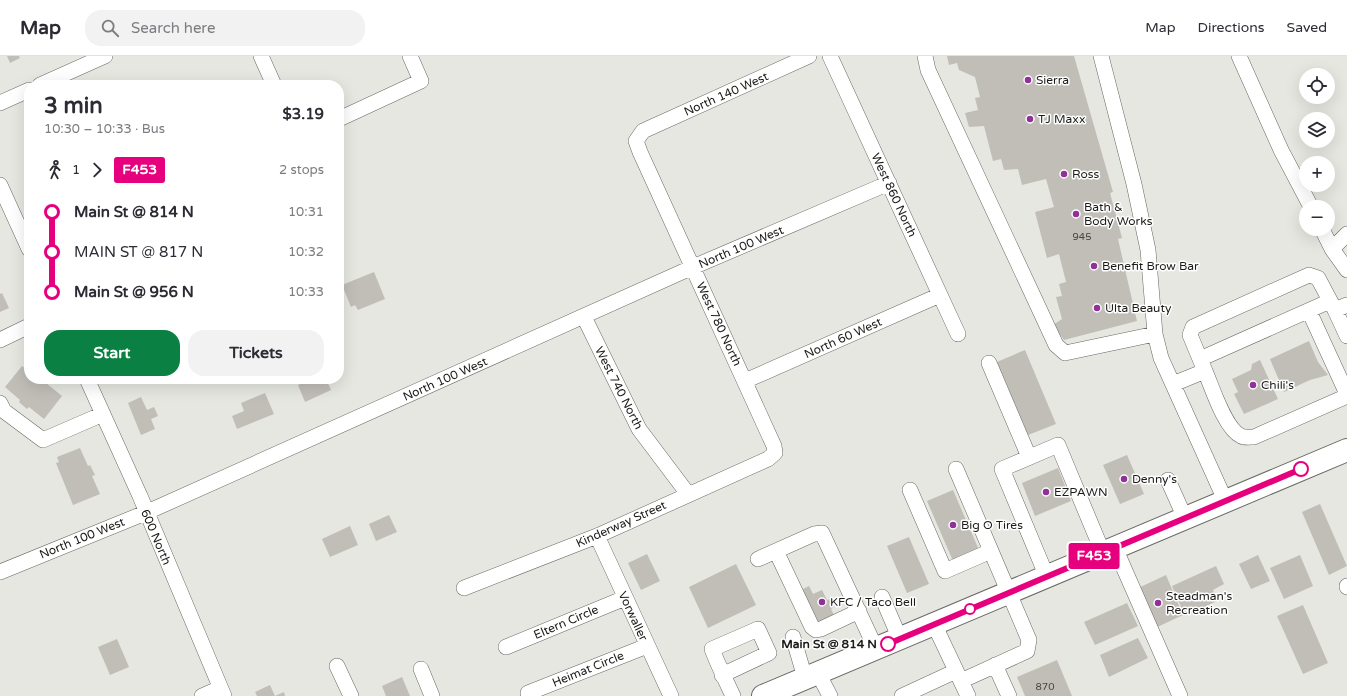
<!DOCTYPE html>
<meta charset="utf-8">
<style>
body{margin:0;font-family:"Varela Round",sans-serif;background:#f2f2f3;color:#2b2b33;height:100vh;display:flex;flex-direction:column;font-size:15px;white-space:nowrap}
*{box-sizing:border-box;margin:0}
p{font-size:13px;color:#7c7c81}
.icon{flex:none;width:22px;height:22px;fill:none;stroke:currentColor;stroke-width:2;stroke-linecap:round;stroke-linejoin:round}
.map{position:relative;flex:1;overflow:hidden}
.sheet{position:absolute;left:24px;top:24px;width:320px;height:304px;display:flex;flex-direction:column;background:#fff;border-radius:16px;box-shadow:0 4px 16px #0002}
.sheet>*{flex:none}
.badge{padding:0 8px;border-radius:3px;font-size:14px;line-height:26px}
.tools{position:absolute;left:1299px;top:12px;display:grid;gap:8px}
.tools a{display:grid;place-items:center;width:36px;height:36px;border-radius:50%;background:#fff;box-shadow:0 4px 16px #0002;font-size:20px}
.map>.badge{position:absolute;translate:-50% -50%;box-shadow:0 0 0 2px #fff}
.legs{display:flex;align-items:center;gap:6px;height:44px;padding:0 20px;font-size:13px}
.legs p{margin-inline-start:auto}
.overview{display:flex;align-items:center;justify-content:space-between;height:68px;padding:0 20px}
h1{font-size:22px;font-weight:800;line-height:30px}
.primary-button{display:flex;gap:8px;margin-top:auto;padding:8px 20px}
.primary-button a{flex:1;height:46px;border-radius:16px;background:#0b8043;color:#fff;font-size:16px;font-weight:800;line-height:46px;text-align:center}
.primary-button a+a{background:#f2f2f3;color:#2b2b33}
ul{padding:0 20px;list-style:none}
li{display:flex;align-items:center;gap:14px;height:40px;font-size:15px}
li i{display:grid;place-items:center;width:6px;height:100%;margin:0 5px;background:currentColor}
li i::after{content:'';width:10px;height:10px;margin:-5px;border:3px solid;border-radius:50%;background:#fff}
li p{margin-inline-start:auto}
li:first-child i{background:linear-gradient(#0000 50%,currentColor 0)}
li:last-child i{background:linear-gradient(currentColor 50%,#0000 0)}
header{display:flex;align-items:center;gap:24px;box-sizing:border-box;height:56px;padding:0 20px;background:#fff;border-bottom:1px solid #e1e1e2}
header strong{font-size:19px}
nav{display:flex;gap:22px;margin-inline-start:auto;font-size:14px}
.search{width:280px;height:36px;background:#f2f2f3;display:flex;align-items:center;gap:10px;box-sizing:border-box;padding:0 14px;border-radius:16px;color:#7c7c81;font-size:15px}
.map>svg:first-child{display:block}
.building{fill:#c1beb8}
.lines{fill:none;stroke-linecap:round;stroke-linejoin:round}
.minor-casing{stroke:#696a64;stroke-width:16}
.highway-casing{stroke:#696a64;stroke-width:24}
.minor{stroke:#fff;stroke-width:15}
.highway{stroke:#fff;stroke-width:22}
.line-1-casing{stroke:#fff;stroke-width:9}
.line-1{stroke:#e6007e;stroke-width:6}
.poi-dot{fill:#903098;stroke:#fff;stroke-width:1.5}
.stop-1-dot{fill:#fff;stroke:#e6007e;stroke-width:2}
.labels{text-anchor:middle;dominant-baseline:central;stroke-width:3;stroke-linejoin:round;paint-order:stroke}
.number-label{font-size:10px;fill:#444441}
.poi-label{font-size:12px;fill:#1b1b19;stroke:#fff;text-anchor:start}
.street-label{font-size:12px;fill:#1b1b19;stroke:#fff}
.stop-label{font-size:12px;font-weight:bold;fill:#1b1b19;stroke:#fff;text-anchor:end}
</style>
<header>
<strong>Map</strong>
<div class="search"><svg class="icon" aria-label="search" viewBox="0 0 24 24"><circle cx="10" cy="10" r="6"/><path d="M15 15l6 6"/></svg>Search here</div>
<nav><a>Map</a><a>Directions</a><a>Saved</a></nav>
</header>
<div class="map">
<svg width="1347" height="640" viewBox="0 0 1347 640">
<rect width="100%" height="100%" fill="#e5e7e0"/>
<!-- building -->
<path class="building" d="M7,0h12l1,2 -10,5z
M947,0h127l39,136 -3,1 12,45 -4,1 19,82 -73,19 -11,-15 9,-6 -6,-22 6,-1 -3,-12 7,-2 -7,-28 -12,4 -12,-46 19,-5 -8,-28 -24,6 -4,-16 -14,1 -3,-11 -8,2 -9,-35 -15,1 -4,-14 13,-3 -3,-12 5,-1 -5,-20 -16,-7 -2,-7 -8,2z
M374,216l11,27 -27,11 -3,-5 -4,2 -9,-22z
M2,237l7,15 -9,4v-18z
M1309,285l9,21 10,13 -18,5 -26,12 -14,-33z
M1025,294l31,74 -28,11 -31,-73z
M1260,304l18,39 -34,15 -10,-20 4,-2 -6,-13 19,-9 1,-6z
M22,310l7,5v8h15l3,3 -1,1 16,13 -18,23 -15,-12 -2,2 -8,-7 1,-2 -15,-13z
M312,323h14l5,11 -26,12 -7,-17z
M265,337l9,21 -37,15 -5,-13 12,-5 -3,-8z
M141,341l6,13 7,-3 4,9 -7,3 4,10 -14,6 -13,-32z
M80,392l8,18 2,-1 5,10 -3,1 8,18 -27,11 -17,-42 3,-1 -2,-5z
M1127,399l17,39 -24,10 -17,-39z
M1058,412l13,33 -36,15 -13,-33z
M953,434l26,60 -26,11 -26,-60z
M1320,448l27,62 -18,9 -27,-63z
M389,459l8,17 -21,9 -7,-17z
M350,470l8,19 -28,12 -8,-18z
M909,481l20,47 -22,9 -20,-47z
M647,498l13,27 -19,9 -13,-27z
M1258,499l12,26 -19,8 -12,-25z
M1300,499l13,31 -29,13 -14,-31z
M736,508l20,41 -48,23 -19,-41z
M1216,510l8,18 -11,6 4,11 -32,15 -13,-30z
M1166,519l17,40 -32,15 -17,-40z
M809,530l4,8 9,-4 5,10 3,-1 4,8 -3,2 3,6 -19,9 -16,-33z
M1127,547l11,23 -43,19 -11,-23z
M1303,549l25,58 -25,11 -26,-58z
M1138,582l10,20 -39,19 -9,-22z
M117,583l12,28 -19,8 -12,-28z
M1057,604l15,36h-47l-8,-19z
M402,621l8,19h-24l-4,-10z
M270,629l5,11 9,-4 1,4h-28l-2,-4z"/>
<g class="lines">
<!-- minor casing -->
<g class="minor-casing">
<path id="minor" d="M261,0l13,29
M830,0l128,278
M925,0l3,14 128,275 9,8 90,-19 -7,-84 -14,-66 -33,-128
M1239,0l42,94 30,57
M40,29l65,-29
M0,47l29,-13
M339,63l82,-38 -11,-25
M0,129l29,64
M1322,173l10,20 15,-15
M1332,193l15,21
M1335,254l12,26
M1309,255l38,83
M584,261l55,112 49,65
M1155,278l6,24 64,142
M0,284l29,-14
M1200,303l130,-58
M989,307l40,94
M1205,315c7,16 20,58 36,65 4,2 9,1 13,1l93,-41
M87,323l53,117 84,200
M745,325l195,-86
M1173,328l32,-13 -15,-36 3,-8 116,-52 9,3 17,32 12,-5
M0,347l4,8 39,29 60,-26
M956,413l73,171 -2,11 -66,30
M1168,424l17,38
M910,434l35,81 46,-20
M597,480l74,160
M1115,492l65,148
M776,495l36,76 4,3 5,-1 38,-18
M758,503l56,-25 8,-1 54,116
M0,516l145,-59 548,-246 196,-84
M1047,521l-45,-108 56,-24 45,108
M1347,530v1
M464,532l133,-52 171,-77 7,-6 -1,-7 -134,-294 -4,-11 7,-10 166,-75
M882,541l18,42
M934,568l34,72
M793,581l12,41
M506,591l119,-49
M995,609l14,31
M337,610l14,30
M421,613l11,27
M818,617l12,23
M722,619l47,-22 -11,-24 -46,20c6,16 14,32 21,47
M528,637l119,-47
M202,640l18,-8
M902,640l54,-25"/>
</g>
<!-- highway casing -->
<g class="highway-casing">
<path id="highway" d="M763,640l584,-246"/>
</g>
<!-- minor -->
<use href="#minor" class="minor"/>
<!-- highway -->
<use href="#highway" class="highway"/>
</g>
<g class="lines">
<!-- line-1 casing -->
<g class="line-1-casing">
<path id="line-1" d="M888,588l413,-175"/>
</g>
<!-- line-1 -->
<use href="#line-1" class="line-1"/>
</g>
<!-- markers -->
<g class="poi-dot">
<circle cx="1028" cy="24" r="4"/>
<circle cx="1030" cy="63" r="4"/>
<circle cx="1064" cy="118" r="4"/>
<circle cx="1076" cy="158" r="4"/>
<circle cx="1094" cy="210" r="4"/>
<circle cx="1097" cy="252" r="4"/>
<circle cx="1253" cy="329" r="4"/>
<circle cx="1124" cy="423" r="4"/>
<circle cx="1046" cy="436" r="4"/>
<circle cx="953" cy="469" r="4"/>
<circle cx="822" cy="546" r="4"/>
<circle cx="1158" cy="547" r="4"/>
</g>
<g class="stop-1-dot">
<circle cx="1301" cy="413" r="7"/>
<circle cx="970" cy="553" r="5"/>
<circle cx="888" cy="588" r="7"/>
</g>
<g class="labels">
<!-- number labels -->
<g class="number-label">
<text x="1082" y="181">945</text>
<text x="1045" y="631">870</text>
</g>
<!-- poi labels -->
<g class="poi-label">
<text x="1036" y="24">Sierra</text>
<text x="1038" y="63">TJ Maxx</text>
<text x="1072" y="118">Ross</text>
<text x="1084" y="151">Bath &amp;<tspan x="1084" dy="14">Body Works</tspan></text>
<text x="1102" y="210">Benefit Brow Bar</text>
<text x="1105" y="252">Ulta Beauty</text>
<text x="1261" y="329">Chili's</text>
<text x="1132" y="423">Denny's</text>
<text x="1054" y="436">EZPAWN</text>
<text x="961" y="469">Big O Tires</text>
<text x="1166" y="540">Steadman's<tspan x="1166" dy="14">Recreation</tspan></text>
<text x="830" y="546">KFC / Taco Bell</text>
</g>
<!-- street labels -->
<g class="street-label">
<text transform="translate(726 38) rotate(-24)">North 140 West</text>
<text transform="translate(894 139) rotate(65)">West 860 North</text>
<text transform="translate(741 191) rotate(-23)">North 100 West</text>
<text transform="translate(719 268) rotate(65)">West 780 North</text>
<text transform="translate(843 282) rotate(-24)">North 60 West</text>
<text transform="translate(445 323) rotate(-24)">North 100 West</text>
<text transform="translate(619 332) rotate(63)">West 740 North</text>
<text transform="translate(621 468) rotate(-24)">Kinderway Street</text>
<text transform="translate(156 481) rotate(67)">600 North</text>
<text transform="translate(82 482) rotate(-22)">North 100 West</text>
<text transform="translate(633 560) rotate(65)">Vorwaller</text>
<text transform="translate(566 566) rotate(-23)">Eltern Circle</text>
<text transform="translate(588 613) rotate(-22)">Heimat Circle</text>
</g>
<!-- stop labels -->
<g class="stop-label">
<text x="877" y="588">Main St @ 814 N</text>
</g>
</g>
</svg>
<div class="tools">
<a><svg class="icon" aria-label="locate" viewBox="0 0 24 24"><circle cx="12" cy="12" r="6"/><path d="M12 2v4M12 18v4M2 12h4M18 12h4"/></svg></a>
<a><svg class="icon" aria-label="layers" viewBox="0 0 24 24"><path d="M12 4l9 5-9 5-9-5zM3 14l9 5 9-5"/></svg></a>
<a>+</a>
<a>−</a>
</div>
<b class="badge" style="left:1094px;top:500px;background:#e6007e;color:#fff">F453</b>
<section class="sheet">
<div class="overview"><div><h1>3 min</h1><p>10:30 – 10:33 · Bus</p></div><b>$3.19</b></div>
<div class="legs"><svg class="icon" aria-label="walk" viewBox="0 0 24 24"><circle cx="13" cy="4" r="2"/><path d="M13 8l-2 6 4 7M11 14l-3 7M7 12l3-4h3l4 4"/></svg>1<svg class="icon" aria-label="forward" viewBox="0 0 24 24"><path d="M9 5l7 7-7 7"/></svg><b class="badge" style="background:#e6007e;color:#fff">F453</b><p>2 stops</p></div>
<ul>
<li><i style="color:#e6007e"></i><b>Main St @ 814 N</b><p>10:31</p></li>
<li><i style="color:#e6007e"></i><span>MAIN ST @ 817 N</span><p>10:32</p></li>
<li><i style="color:#e6007e"></i><b>Main St @ 956 N</b><p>10:33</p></li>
</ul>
<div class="primary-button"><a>Start</a><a>Tickets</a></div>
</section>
</div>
